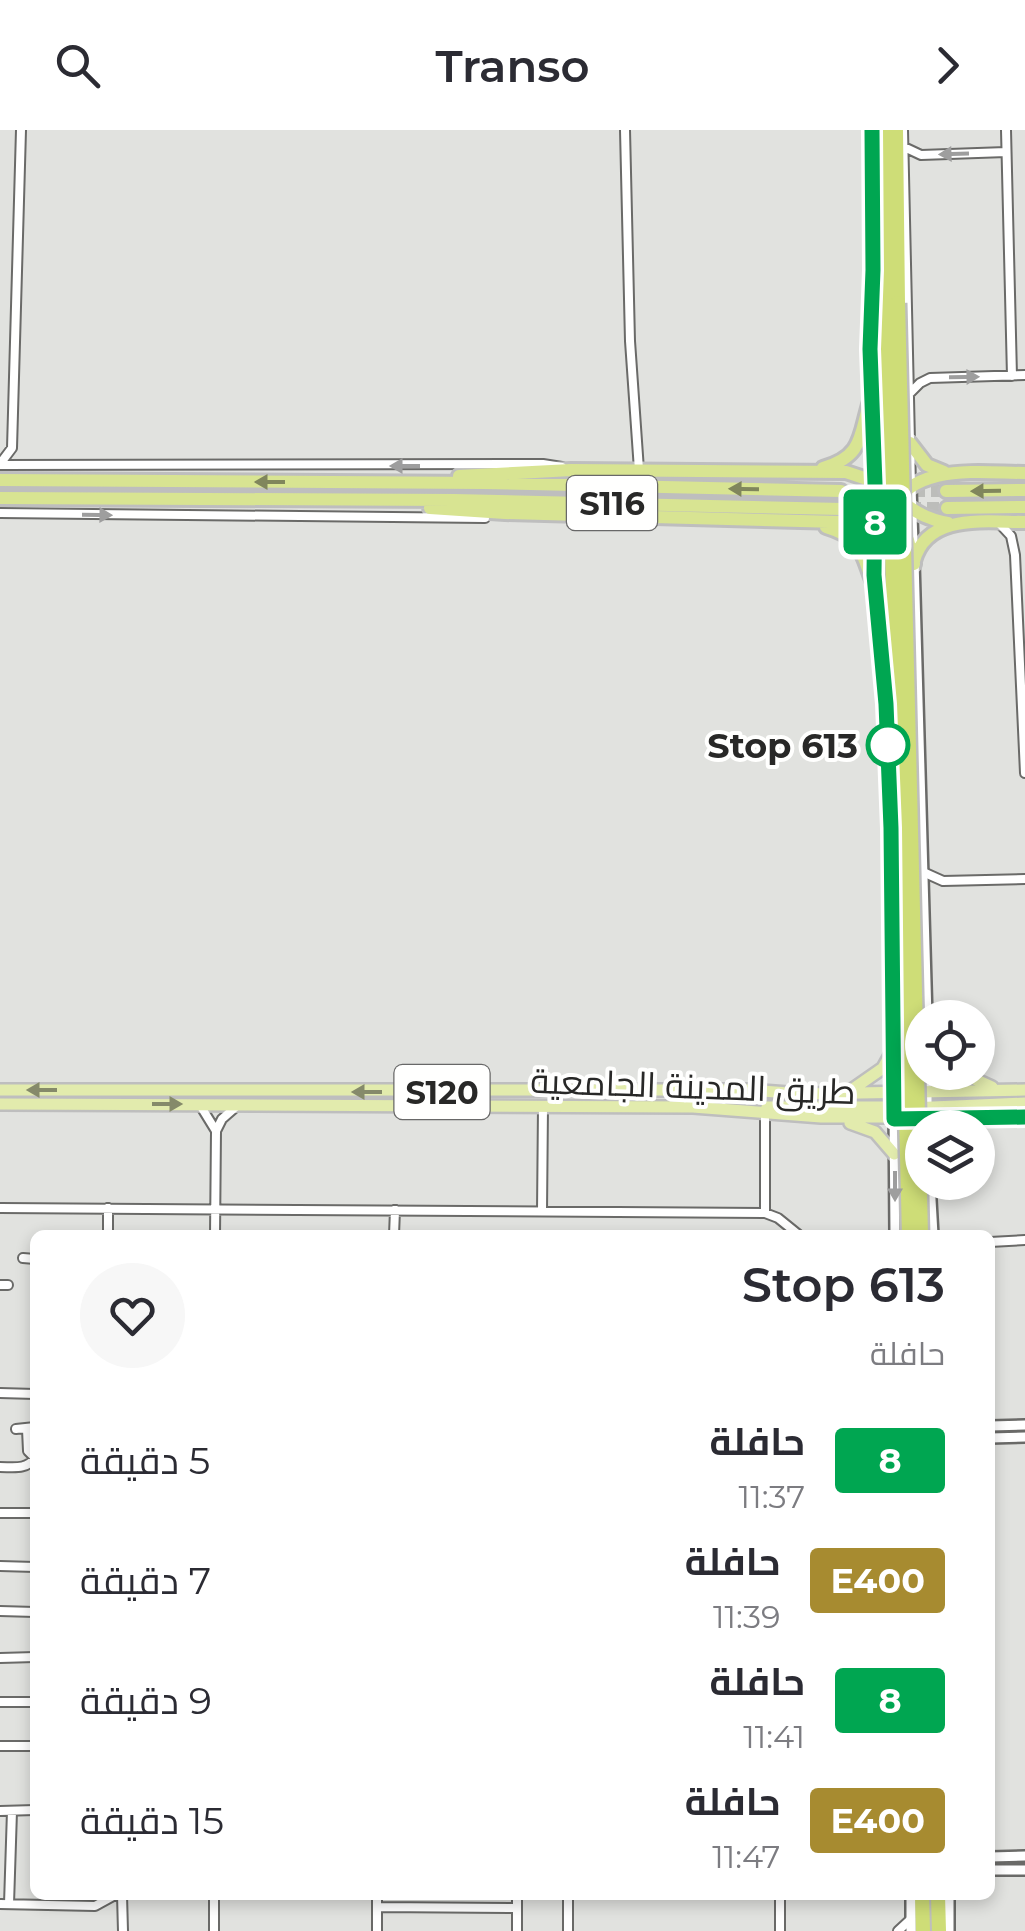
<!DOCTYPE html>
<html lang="ar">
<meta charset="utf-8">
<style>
body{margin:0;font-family:Montserrat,Cairo,sans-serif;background:#f7f7f7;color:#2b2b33;direction:rtl;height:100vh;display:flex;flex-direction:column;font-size:38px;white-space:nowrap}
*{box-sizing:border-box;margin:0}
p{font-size:32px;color:#7c7c81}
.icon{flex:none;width:55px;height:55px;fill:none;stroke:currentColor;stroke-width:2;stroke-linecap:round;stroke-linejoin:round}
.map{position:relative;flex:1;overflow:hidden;direction:ltr}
.side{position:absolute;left:30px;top:1100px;width:965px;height:670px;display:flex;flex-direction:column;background:#fff;border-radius:15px;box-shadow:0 5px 15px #0003;direction:rtl}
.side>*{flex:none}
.badge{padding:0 20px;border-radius:8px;font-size:35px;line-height:65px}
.controls{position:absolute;left:905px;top:870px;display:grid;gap:20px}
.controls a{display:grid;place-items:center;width:90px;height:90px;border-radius:50%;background:#fff;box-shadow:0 5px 15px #0003;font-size:50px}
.map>.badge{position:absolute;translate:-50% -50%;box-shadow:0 0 0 5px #fff}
.round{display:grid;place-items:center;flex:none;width:105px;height:105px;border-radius:52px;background:#f7f7f7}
.overview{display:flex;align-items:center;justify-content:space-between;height:170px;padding:0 50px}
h1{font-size:48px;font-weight:600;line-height:75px}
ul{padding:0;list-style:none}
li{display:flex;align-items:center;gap:30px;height:120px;padding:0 50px}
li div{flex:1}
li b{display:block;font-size:38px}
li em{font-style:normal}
li .badge{min-width:110px;font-weight:700;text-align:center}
header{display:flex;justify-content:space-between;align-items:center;height:130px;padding:0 50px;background:#fff;font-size:45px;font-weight:600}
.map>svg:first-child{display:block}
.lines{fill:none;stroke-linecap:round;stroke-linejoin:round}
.trunk-tunnel{stroke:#bcbdba;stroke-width:12;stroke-dasharray:12 6;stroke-linecap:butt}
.minor-casing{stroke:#6a6a68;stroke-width:12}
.tertiary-casing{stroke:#6a6a68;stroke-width:14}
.primary-casing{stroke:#bebebe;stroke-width:16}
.trunk-casing{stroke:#bebebe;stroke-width:18}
.motorway-casing{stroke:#bebebe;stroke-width:19}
.minor{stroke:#fff;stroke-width:8}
.tertiary{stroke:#fff;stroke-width:9}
.primary{stroke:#e2ebad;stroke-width:11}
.trunk{stroke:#d8e492;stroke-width:12}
.motorway{stroke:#cedd77;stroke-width:14}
.motorway-bridge-casing{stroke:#bebebe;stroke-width:19;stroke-linecap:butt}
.motorway-bridge{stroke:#cedd77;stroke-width:14}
.oneway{fill:#9e9e9e}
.oneway2{fill:#80865c}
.oneway3{fill:#858a6a}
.line-casing{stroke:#fff;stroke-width:22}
.line{stroke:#00a651;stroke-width:15}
.stop-dot{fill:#fff;stroke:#00a651;stroke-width:5}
.labels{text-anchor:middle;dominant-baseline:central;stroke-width:8;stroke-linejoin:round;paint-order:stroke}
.shield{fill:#fffffe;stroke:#686868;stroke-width:2.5}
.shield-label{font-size:32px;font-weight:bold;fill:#282827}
.stop-label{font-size:35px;font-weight:bold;fill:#282827;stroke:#fffffe;text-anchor:end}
.street-label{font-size:35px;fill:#282827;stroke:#fffffe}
</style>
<header><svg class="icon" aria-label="forward" viewBox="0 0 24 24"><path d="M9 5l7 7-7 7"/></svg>Transo<svg class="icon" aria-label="search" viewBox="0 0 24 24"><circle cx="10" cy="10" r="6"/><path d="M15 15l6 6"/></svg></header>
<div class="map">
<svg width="1025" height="1801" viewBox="0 0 1025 1801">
<rect width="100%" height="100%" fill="#e1e2df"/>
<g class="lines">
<!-- trunk-tunnel -->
<path class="trunk-tunnel" d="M841,361h105
M909,378h38
M842,379h37"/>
<!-- minor casing -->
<g class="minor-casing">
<path id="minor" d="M625,0l5,211 9,129
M872,0c2,112 -4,223 2,334
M903,0l8,357
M1006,0l6,246
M904,17l17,8 85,-3
M909,264l11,-11 10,-5 95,-3
M0,334l12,-16 9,-318
M0,335l543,-1 19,3
M0,383l485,5
M998,392l13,14 4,19 10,218
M923,742l20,9 82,-2
M200,975l16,26 -1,104
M765,983v100
M216,1001l6,-12 16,-14
M0,1078l765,5 13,5 21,17
M108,1078v27
M542,1081l1,-104
M394,1105l1,-25
M990,1112l35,-2
M23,1128l12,1
M0,1155h8
M0,1263l35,1
M16,1299l19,-2
M0,1337c14,0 26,3 35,-9l-7,-7 -1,-22
M0,1383h35
M0,1436l35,1
M0,1481l35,1
M0,1528l35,-1
M0,1572h35
M0,1616h35
M0,1681l35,-1
M122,1765l1,36
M214,1765v36
M780,1765v36
M0,1774l95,2 20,-11
M9,1774l3,-93
M377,1777l140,1
M377,1801v-36
M517,1801v-36
M568,1801v-36
M898,1801l13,-12"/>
</g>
<!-- tertiary casing -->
<g class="tertiary-casing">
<path id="tertiary" d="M911,357l2,57
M875,421v-65
M914,430l13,458
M875,456c17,170 18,339 19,509
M927,942v56
M894,980l1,125
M930,1052l3,53
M990,1296l35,-1
M990,1308l35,-1
M990,1727l35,-1
M990,1740h35
M911,1765v36
M949,1765v36"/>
</g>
<!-- primary casing -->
<g class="primary-casing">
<path id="primary" d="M959,942l33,15
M0,960h749l53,4 223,-4
M850,961l33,-23 10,-18
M0,974l693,3 128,10h204
M767,977h127l16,-10
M910,978l115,-5
M850,993l25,9 19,22"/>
</g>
<!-- trunk casing -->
<g class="trunk-casing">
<path id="trunk" d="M910,313l17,22 17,7
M874,334c16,32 39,53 74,59
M823,338c42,-12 36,-34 48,-70
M459,346l112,-6 275,2 24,8 23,23
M0,350l484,3 357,8
M946,361l79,-1
M0,368l454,2 388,9
M430,378l75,5 334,9c23,-2 40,-14 55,-31
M947,378l78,-1
M826,397c40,12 35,29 50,63
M908,410l6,24
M914,431c13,-48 71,-39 111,-39
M874,445c5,-20 7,-42 15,-62 22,-51 91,-40 136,-40"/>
</g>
<!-- motorway casing -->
<g class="motorway-casing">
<path id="motorway" d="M885,0l1,173
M896,0l2,173
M922,1765l1,36
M938,1765l1,36"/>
</g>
<!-- minor -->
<use href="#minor" class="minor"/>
<!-- tertiary -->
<use href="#tertiary" class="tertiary"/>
<!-- primary -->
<use href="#primary" class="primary"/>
<!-- trunk -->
<use href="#trunk" class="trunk"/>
<!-- motorway -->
<use href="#motorway" class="motorway"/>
<!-- motorway-bridge casing -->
<g class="motorway-bridge-casing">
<path id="motorway-bridge" d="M886,173l23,932
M898,173l23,932"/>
</g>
<!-- motorway-bridge -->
<use href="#motorway-bridge" class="motorway-bridge"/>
</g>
<!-- one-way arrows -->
<defs><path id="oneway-solid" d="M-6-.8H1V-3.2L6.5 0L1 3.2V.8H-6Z" transform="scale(2.5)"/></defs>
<g class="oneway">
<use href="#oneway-solid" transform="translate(954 24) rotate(178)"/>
<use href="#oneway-solid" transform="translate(964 247) rotate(-1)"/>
<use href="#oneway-solid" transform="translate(405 336) rotate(-180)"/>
<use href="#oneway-solid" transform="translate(97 385) rotate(1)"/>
<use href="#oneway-solid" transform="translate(895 1056) rotate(90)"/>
</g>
<g class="oneway2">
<use href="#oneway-solid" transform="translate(270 352) rotate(-180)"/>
<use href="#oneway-solid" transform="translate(744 359) rotate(-179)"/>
<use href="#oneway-solid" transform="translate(986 361) rotate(179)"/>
</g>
<g class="oneway3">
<use href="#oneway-solid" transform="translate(42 960) rotate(-180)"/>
<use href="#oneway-solid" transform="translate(367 962) rotate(-180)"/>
<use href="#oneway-solid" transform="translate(167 974)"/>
</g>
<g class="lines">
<!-- line casing -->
<g class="line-casing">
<path id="line" d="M872,0l1,140 -3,79 5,135 -1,91 12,129 5,124 3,291 131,-2"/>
</g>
<!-- line -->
<use href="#line" class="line"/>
</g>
<!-- markers -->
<circle class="stop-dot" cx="888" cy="615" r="20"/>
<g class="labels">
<!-- shield labels -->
<g class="shield">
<rect x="567" y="346" width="90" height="54" rx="8"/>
<rect x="394.5" y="935" width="95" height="54" rx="8"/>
</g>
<g class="shield-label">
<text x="612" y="373">S116</text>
<text x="442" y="962">S120</text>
</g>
<!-- stop labels -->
<g class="stop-label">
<text x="858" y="615">Stop 613</text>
</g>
<!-- street labels -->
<g class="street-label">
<text transform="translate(693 956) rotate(2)">طريق المدينة الجامعية</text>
</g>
</g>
</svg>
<div class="controls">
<a><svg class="icon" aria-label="locate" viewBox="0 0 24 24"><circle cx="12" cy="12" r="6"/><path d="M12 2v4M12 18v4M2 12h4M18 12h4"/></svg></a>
<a><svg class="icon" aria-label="layers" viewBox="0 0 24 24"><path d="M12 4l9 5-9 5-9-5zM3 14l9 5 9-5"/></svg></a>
</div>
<b class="badge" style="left:875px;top:392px;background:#00a651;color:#fff">8</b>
<section class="side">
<div class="overview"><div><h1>Stop 613</h1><p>حافلة</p></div><a class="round"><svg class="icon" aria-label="heart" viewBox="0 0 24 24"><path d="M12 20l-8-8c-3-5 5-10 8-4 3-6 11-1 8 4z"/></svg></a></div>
<ul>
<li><span class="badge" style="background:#00a651;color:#fff">8</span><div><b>حافلة</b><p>11:37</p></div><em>5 دقيقة</em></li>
<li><span class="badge" style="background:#a78b30;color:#fff">E400</span><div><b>حافلة</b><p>11:39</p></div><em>7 دقيقة</em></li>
<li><span class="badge" style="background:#00a651;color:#fff">8</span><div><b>حافلة</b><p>11:41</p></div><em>9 دقيقة</em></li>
<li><span class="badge" style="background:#a78b30;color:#fff">E400</span><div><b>حافلة</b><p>11:47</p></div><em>15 دقيقة</em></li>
</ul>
</section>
</div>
